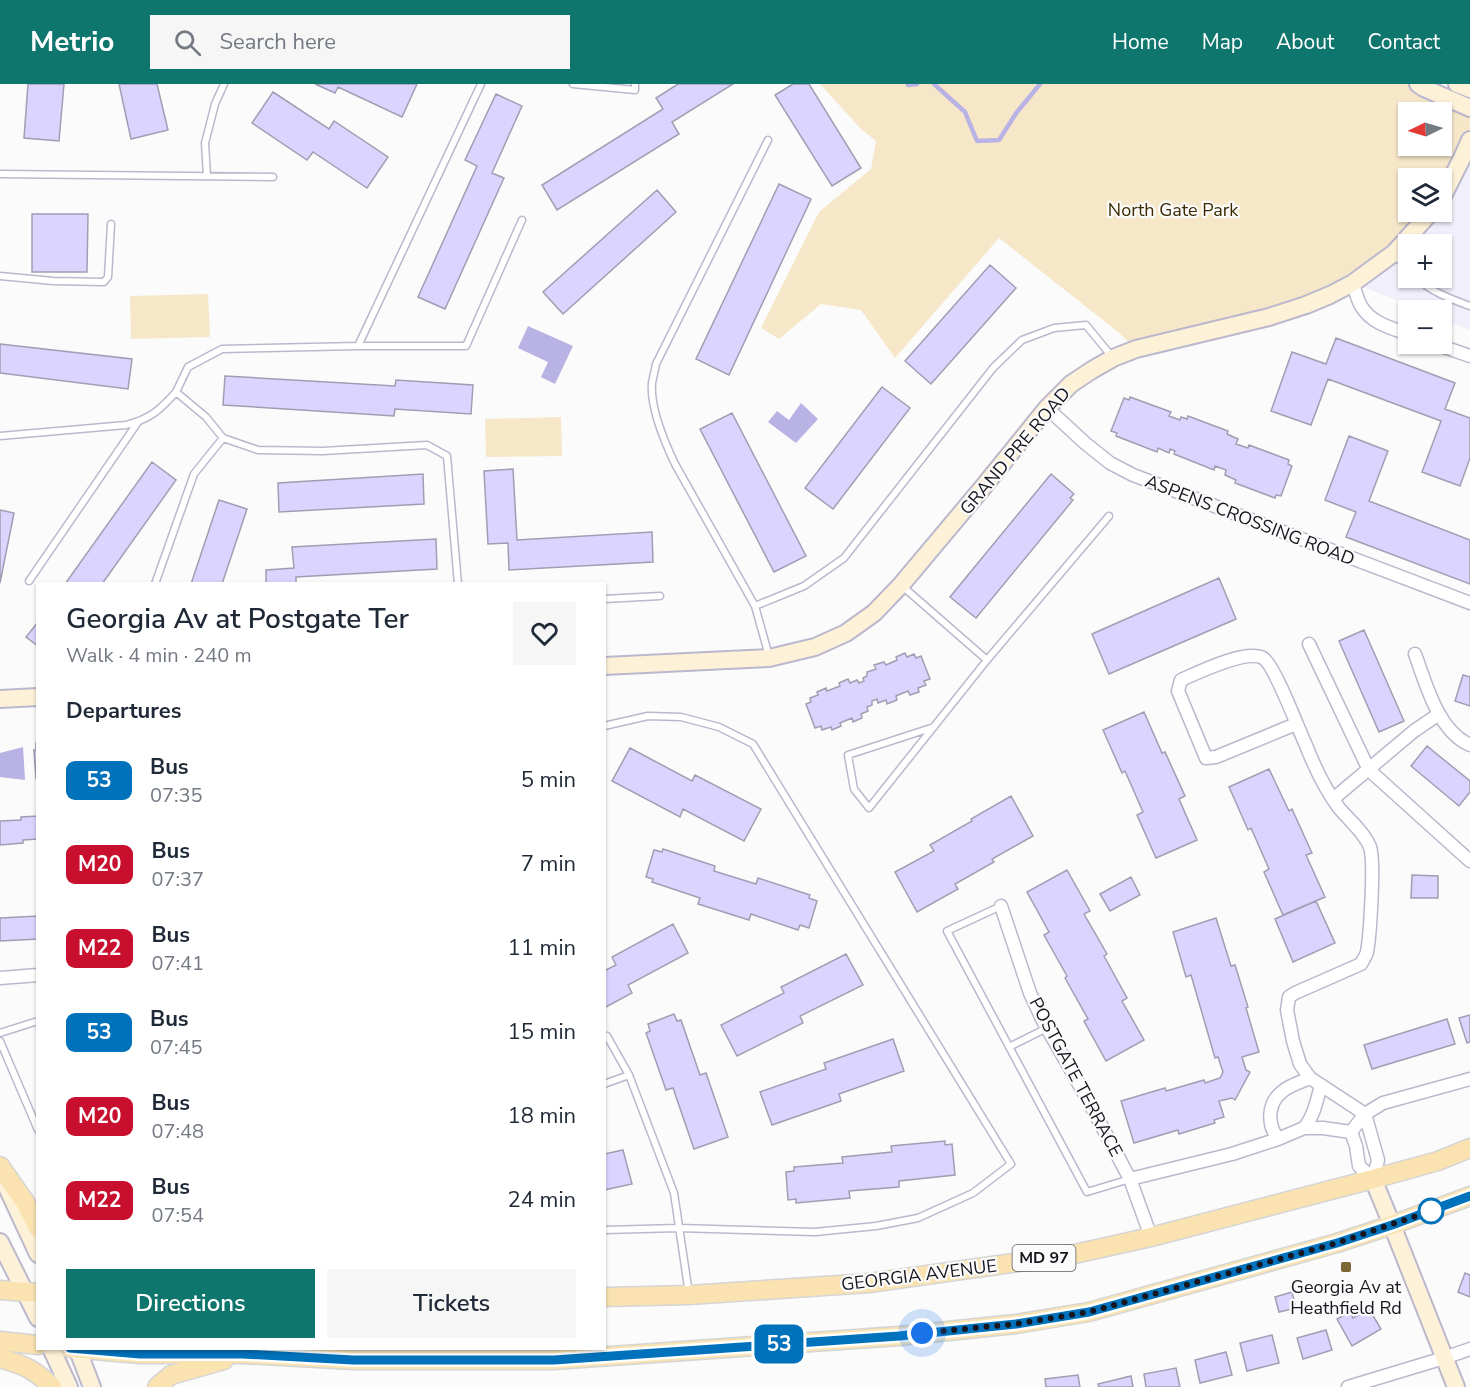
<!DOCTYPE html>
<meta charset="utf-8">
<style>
body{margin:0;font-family:"Nunito Sans",sans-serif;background:#f6f6f7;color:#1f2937;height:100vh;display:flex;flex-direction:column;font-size:22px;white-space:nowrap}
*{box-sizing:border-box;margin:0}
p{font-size:20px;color:#747a83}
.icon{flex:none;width:33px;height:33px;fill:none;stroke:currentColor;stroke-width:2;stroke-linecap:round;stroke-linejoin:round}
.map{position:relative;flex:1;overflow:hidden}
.details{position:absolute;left:36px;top:498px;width:570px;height:768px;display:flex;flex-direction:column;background:#fff;border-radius:0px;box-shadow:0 2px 4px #0004}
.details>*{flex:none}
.badge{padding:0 12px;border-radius:9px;font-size:21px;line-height:39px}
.needle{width:39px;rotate:265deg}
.fabs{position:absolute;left:1398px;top:18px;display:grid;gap:12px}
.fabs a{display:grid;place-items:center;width:54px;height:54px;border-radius:0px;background:#fff;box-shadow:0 2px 4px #0004;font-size:30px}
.you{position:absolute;width:30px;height:30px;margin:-15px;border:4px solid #fff;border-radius:50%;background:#1a73e8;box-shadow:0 0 0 9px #1a73e833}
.map>.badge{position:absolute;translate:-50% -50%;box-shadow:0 0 0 3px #fff}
h2{padding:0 30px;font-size:22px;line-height:54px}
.round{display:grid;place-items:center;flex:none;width:63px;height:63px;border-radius:0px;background:#f6f6f7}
.summary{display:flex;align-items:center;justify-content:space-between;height:102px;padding:0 30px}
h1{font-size:28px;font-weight:600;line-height:45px}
.button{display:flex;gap:12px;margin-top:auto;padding:12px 30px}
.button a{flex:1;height:69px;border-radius:0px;background:#0f766e;color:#fff;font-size:24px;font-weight:600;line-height:69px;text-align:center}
.button a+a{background:#f6f6f7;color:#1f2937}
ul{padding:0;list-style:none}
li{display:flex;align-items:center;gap:18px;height:84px;padding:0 30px}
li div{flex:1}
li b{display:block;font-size:22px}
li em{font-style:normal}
li .badge{min-width:66px;font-weight:700;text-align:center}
header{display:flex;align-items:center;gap:36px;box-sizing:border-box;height:84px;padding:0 30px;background:#0f766e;color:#fff}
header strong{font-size:28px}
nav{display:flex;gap:33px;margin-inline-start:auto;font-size:21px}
.search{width:420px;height:54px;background:#f6f6f7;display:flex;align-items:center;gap:15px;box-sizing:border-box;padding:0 21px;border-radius:0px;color:#747a83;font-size:22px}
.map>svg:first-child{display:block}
.built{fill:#f1effb;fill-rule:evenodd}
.green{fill:#f6e7c9;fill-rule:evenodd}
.water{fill:#b9b2e4}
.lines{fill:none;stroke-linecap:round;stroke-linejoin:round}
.stream{stroke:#b9b2e4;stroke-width:4.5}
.building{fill:#dad4fe;stroke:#a09eb2;stroke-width:1.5}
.lane-casing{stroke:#bbb8cd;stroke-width:9}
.street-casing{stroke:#bbb8cd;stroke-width:15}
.secondary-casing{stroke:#bbb8cd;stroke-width:20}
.primary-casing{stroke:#d5d5d6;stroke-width:21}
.lane{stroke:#fff;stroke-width:6}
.street{stroke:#fff;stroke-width:12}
.secondary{stroke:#fdf1d8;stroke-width:16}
.primary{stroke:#fae3b0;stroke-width:18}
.line-casing{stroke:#fff;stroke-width:14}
.line{stroke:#0072bc;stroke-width:9}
.walk{stroke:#17161e;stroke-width:6;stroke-dasharray:0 10.8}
.stop-dot{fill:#fff;stroke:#0072bc;stroke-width:3}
.poi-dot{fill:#7c6636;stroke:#fbfbfb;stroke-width:2}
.labels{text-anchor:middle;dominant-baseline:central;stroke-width:4.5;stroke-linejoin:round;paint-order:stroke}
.shield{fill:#fbfbfb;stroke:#5b5b60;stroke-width:1.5}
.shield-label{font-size:16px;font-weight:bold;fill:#17161e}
.park-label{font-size:18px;fill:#3c2b00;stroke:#fbfbfb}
.street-label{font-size:18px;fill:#17161e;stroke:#fbfbfb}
.poi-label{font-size:18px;fill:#17161e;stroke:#fbfbfb}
</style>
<header>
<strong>Metrio</strong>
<div class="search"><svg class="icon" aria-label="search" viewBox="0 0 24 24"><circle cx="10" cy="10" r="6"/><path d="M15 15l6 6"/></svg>Search here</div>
<nav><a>Home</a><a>Map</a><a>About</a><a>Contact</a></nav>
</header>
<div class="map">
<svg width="1470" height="1303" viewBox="0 0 1470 1303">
<rect width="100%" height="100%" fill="#fbfbfb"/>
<!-- built -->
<path class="built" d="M1470,56v190l-28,-11v-9h-21l-68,-27 78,-71h11v-14zM1408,160h34v34h-34z"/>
<!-- green -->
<path class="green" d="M820,0h595l55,24v32l-28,58v-20h-34v34h23l-78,71 -217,66 -18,-17 -119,-94 -104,120 -34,-48 -40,-6 -42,35 -18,-11 58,-116 52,-43 5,-28 -14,-11zM1408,28h34v34h-34z
M208,210l2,43 -79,2 -1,-43z
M561,333l1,39 -76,1 -1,-38z"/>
<!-- water -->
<path class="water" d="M528,242l45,20 -18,38 -14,-7 7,-15 -30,-14z
M801,319l17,16 -22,24 -28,-21 9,-11 12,9z
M23,663l2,33 -25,-3v-24z"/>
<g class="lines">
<!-- stream -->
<path class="stream" d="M934,0l31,28 12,29 22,-1 18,-28 23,-28
M908,1l9,-1"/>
</g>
<!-- building -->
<path class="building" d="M28,0h36l-5,57 -35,-3z
M119,0h38l11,46 -37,9z
M315,0h102l-15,33 -64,-30 -3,6z
M678,0h55l-61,38 7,12 -122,76 -15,-25 121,-76 -7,-11z
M793,0h16l52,84 -29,18 -57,-91z
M273,8l56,37 5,-8 54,36 -21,31 -54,-36 -6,8 -55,-37z
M496,10l26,12 -30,67 12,5 -59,131 -27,-12 59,-131 -12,-6z
M779,100l32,15 -82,176 -33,-16z
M657,106l19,22 -113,102 -20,-22z
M32,130h56l-1,58h-55z
M990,181l26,23 -85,96 -26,-23z
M1336,254l119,45 -10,26 25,9v40l-10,28 -38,-14 19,-51 -113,-42 -17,46 -40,-14 21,-59 34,12z
M0,260l132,15 -4,30 -128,-16z
M225,292l170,10 1,-6 77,5 -2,29 -76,-5 -1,7 -171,-11z
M882,303l28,21 -77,101 -28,-21z
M1130,313l41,15 -2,4 11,4 1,-3 6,2 1,-3 40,15 -1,3 11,5 -2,5 12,4 1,-3 40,15 -1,4 4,2 -11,30 -5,-1 -1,3 -40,-15 1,-3 -11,-5 1,-5 -11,-4 -1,4 -40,-16 1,-3 -5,-2 -1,4 -11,-5 -1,4 -41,-16 1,-3 -6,-2 13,-33 5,2z
M732,329l74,143 -32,16 -74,-143z
M1349,352l39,15 -19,50 101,39v44l-124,-47 10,-25 -31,-12z
M152,378l24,18 -74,104h-37z
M513,385l4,71 135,-8 1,30 -144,8 -1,-27 -20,1 -4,-73z
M423,390l1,30 -145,8 -1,-29z
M1051,390l23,20 -4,4 3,2 -97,118 -26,-21z
M219,416l28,9 -25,75h-31z
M0,426l14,3 -14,70z
M436,455l1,30 -141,8v7h-30v-14l28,-2 -2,-21z
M1219,494l17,41 -127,55 -17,-40z
M38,538v24l-12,-9z
M1364,546l40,91 -25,11 -40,-91z
M905,569l2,4 7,-3 2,4 5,-2 9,23 -6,2 2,4 -8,3 1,4 -9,3 -2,-4 -12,5 1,4 -10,4 -1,-4 -8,3 -1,-4 -5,2v4l-5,2 1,4 -7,3 1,4 -9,4 -1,-4 -12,5 1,3 -9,4 -1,-3 -9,3 -1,-4 -6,2 -9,-24 5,-2 -1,-4 8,-3 -1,-3 9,-4 1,3 13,-5 -1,-3 9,-4 2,4 7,-3 2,3 5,-2 -1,-3 4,-2v-4l9,-3 -2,-4 10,-3 2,3 11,-5 -1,-3z
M1463,591l7,2v29l-15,-5z
M1144,628l18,41 3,-1 20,44 -6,3 18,41 -41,18 -19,-43 6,-3 -18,-41 -3,2 -19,-43z
M36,659h2v34l-2,1 -2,-28h2z
M1427,662l43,35v11l-11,14 -48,-40z
M630,664l62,33 3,-6 66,34 -17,32 -61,-32 -3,8 -68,-36z
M1269,685l20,42 3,-2 20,44 -6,2 19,42 -42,18 -19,-43 5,-3 -18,-41 -3,2 -19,-43z
M1011,712l22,40 -41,23 2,3 -39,22 3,5 -41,23 -22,-40 39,-21 -4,-6 42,-24 -1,-2z
M38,732v23l-15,1v3l-23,2v-24l21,-1v-3z
M663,765l52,17 -1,5 42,13 2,-6 52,17 -1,3 8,3 -8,27 -9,-3 -2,5 -47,-16 -2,6 -51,-16 2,-6 -48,-16 1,-3 -7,-2 8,-27 8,2z
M1067,786l23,41 -6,3 23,40 -3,2 23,42 -5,3 22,39 -38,21 -22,-40 4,-2 -23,-41 2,-2 -23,-41 5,-3 -22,-40z
M1412,791l26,1v22h-27z
M1131,793l9,18 -30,16 -10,-17z
M1316,817l19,42 -42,19 -18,-43z
M38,832v23l-38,2v-23z
M1216,834l15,48 4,-1 13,42 -2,1 13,44 -17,5 4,13 4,2 -15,28 -3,-2 -13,3 5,16 -10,3 1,3 -36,11 -1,-4 -44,13 -13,-42 44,-13 1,3 38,-11 1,3 15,-5 3,-6 -5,-15 -3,1 -24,-83 -5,2 -13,-45z
M673,840l15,29 -60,32 4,8 -28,15v-37l12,-6 -4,-8z
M846,870l17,31 -63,31 3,7 -66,33 -16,-31 63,-32 -3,-6z
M674,930l3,7 4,-1 19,55 6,-2 22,64 -34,12 -21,-61 -7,2 -20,-57 4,-2 -2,-7z
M1470,931v27l-3,1 -8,-25z
M1447,935l8,25 -83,25 -8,-24z
M893,955l11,32 -65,23 2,7 -69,24 -12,-33 66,-23 -2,-6z
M945,1057v4l7,-1 3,31 -56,6v6l-50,4 1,7 -54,5v-4l-8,1 -2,-28 8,-1v-4l49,-4 -1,-6 50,-5 -1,-6z
M623,1066l9,34 -28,6v-36z
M1465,1189l5,2v22l-12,-5z
M1292,1208l4,16 -17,4 -4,-15z
M1369,1225l12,20 -29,17 -15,-27 13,-7 3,6z
M1326,1246l6,20 -29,9 -6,-21z
M1272,1251l7,28 -32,8 -7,-28z
M1226,1268l6,23 -32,8 -5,-23z
M1176,1284l4,19h-34l-2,-13z
M1078,1291l2,12h-34l-1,-8z
M1131,1292l2,11h-34l-1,-3z"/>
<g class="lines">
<!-- lane casing -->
<g class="lane-casing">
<path id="lane" d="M573,0l62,6v-6
M768,56l-112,224c-1,6 -3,13 -4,19 -2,24 13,60 23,81l80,142 14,50
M0,90l273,3
M207,92l-2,-33 10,-39 9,-20
M1394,170l14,15
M0,192l53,5 51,1 4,-5 3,-53
M1417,194c14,14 34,21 53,28
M358,262l123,-262
M0,352l126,-11c24,-6 34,-15 50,-33
M29,497l109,-159
M155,500l39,-110 29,-36
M458,500l-11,-128 -20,-11 -104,6 -65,-1 -35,-12 -17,-21 -30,-25 12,-25 34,-18 136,-3h108l56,-126
M901,501l86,75
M604,515l56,-3
M755,522l49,-20 40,-28 149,-190 29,-28 32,-12 32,-3 27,33
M604,642l44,-10 33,1 38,10 34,17 258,420 -38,29 -55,25 -42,8 -61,6 -137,-4 -74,2
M934,643l-86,28 6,34 15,19 118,-148 122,-144
M1001,822l-54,25 140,261 43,-13
M0,949l38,-12
M604,954l3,-2 22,39 45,118 15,101
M0,957l38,89
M1009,963l38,-19
M604,1000l25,-9"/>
</g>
<!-- street casing -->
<g class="street-casing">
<path id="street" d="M1353,199c2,8 4,16 8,23 10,17 30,22 47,28
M1435,260l35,12
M1047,324l38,35 25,20 23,12 337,128
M1309,560l60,126 101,91
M1415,570c11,30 23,77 55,91
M1296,640l-80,33 -10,1 -28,-67 3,-11c18,-8 65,-31 82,-22 11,6 35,70 42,85 9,23 19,45 34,65 10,12 25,24 31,39 5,14 0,89 -3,105 -1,4 -4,8 -6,12l-66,29 -6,4 -2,13 6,31 7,23 10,14 55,36 13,46 -5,19 -14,-13 -3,-20 -5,-14
M1333,715l81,-68 25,-17
M1001,822l29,87 13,28 41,72 46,86 21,58
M0,894l38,-3
M1304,1044c10,-12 13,-28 17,-43
M1351,1048l14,-18 18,-11 87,-24
M1278,1055c-11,-15 -11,-36 5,-48 7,-6 18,-9 27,-13
M1130,1095l102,-25 46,-15 26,-11h19l28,4
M1348,1303l96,-29 26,-9"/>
</g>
<!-- secondary casing -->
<g class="secondary-casing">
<path id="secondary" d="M1418,0l6,4 46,20
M1457,0l13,5
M1442,114l21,-42 7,-16
M604,582l165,-8 46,-11 31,-14 28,-20 27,-28 83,-99 63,-78 24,-24 21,-14 21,-12 23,-9 133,-32 37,-12 24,-10 23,-12 41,-30 37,-41
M0,615l38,-2
M1373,1095l19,46 64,162
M4,1097l34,73
M0,1158l38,76
M51,1264l18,39
M77,1264l15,39"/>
</g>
<!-- primary casing -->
<g class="primary-casing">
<path id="primary" d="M0,1082l25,36 13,26
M0,1206l38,3
M604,1213l85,-2 180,-12 201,-28 81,-18 222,-58 65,-18 32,-13
M0,1257l38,4
M70,1264l70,6h103l110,6h200l346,-24 117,-12 73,-12 248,-69 55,-18 78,-29
M0,1274c24,7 34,11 52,29
M157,1303l14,-12 53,-15"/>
</g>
<!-- lane -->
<use href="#lane" class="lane"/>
<!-- street -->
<use href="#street" class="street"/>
<!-- secondary -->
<use href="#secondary" class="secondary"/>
<!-- primary -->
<use href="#primary" class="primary"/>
</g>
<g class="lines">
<!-- line casing -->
<g class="line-casing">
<path id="line" d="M70,1264l70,6h103l110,6h201l345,-24 117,-12 73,-12 248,-69 55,-18 78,-29"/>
</g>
<!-- line -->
<use href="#line" class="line"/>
<!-- walk -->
<path class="walk" d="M922,1249l94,-9 73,-12 248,-69 94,-32"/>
</g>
<!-- markers -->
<circle class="stop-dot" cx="1431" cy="1127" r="12"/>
<rect class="poi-dot" x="1340" y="1177" width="12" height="12" rx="3"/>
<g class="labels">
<!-- shield labels -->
<rect class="shield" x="1012.5" y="1161" width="63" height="26" rx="4.5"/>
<g class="shield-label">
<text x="1044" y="1174">MD 97</text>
</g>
<!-- park labels -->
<g class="park-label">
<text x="1173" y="126">North Gate Park</text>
</g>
<!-- street labels -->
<g class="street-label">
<text transform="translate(1015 367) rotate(-50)">GRAND PRE ROAD</text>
<text transform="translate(1250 436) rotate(21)">ASPENS CROSSING ROAD</text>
<text transform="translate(1076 993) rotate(62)">POSTGATE TERRACE</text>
<text transform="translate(919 1191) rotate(-7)">GEORGIA AVENUE</text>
</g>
<!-- poi labels -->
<g class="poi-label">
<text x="1346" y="1203">Georgia Av at<tspan x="1346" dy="21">Heathfield Rd</tspan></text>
</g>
</g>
</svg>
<div class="fabs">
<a><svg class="needle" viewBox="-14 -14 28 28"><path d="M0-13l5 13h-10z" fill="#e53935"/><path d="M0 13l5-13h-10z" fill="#747a83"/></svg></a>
<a><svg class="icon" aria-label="layers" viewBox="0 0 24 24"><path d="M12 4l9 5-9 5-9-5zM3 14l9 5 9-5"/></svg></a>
<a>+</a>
<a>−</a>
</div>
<div class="you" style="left:922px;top:1249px"></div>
<b class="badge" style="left:779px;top:1260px;background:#0072bc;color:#fff">53</b>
<section class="details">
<div class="summary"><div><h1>Georgia Av at Postgate Ter</h1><p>Walk · 4 min · 240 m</p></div><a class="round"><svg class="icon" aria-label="heart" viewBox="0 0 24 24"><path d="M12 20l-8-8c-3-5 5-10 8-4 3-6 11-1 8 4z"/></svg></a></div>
<h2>Departures</h2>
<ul>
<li><span class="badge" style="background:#0072bc;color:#fff">53</span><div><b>Bus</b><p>07:35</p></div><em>5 min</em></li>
<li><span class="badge" style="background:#c8102e;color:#fff">M20</span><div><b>Bus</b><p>07:37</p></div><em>7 min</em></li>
<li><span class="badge" style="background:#c8102e;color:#fff">M22</span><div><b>Bus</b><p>07:41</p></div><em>11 min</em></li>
<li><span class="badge" style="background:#0072bc;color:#fff">53</span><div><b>Bus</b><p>07:45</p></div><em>15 min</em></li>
<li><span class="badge" style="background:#c8102e;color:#fff">M20</span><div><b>Bus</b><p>07:48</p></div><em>18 min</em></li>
<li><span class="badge" style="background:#c8102e;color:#fff">M22</span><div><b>Bus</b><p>07:54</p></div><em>24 min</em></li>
</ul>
<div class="button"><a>Directions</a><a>Tickets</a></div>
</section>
</div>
